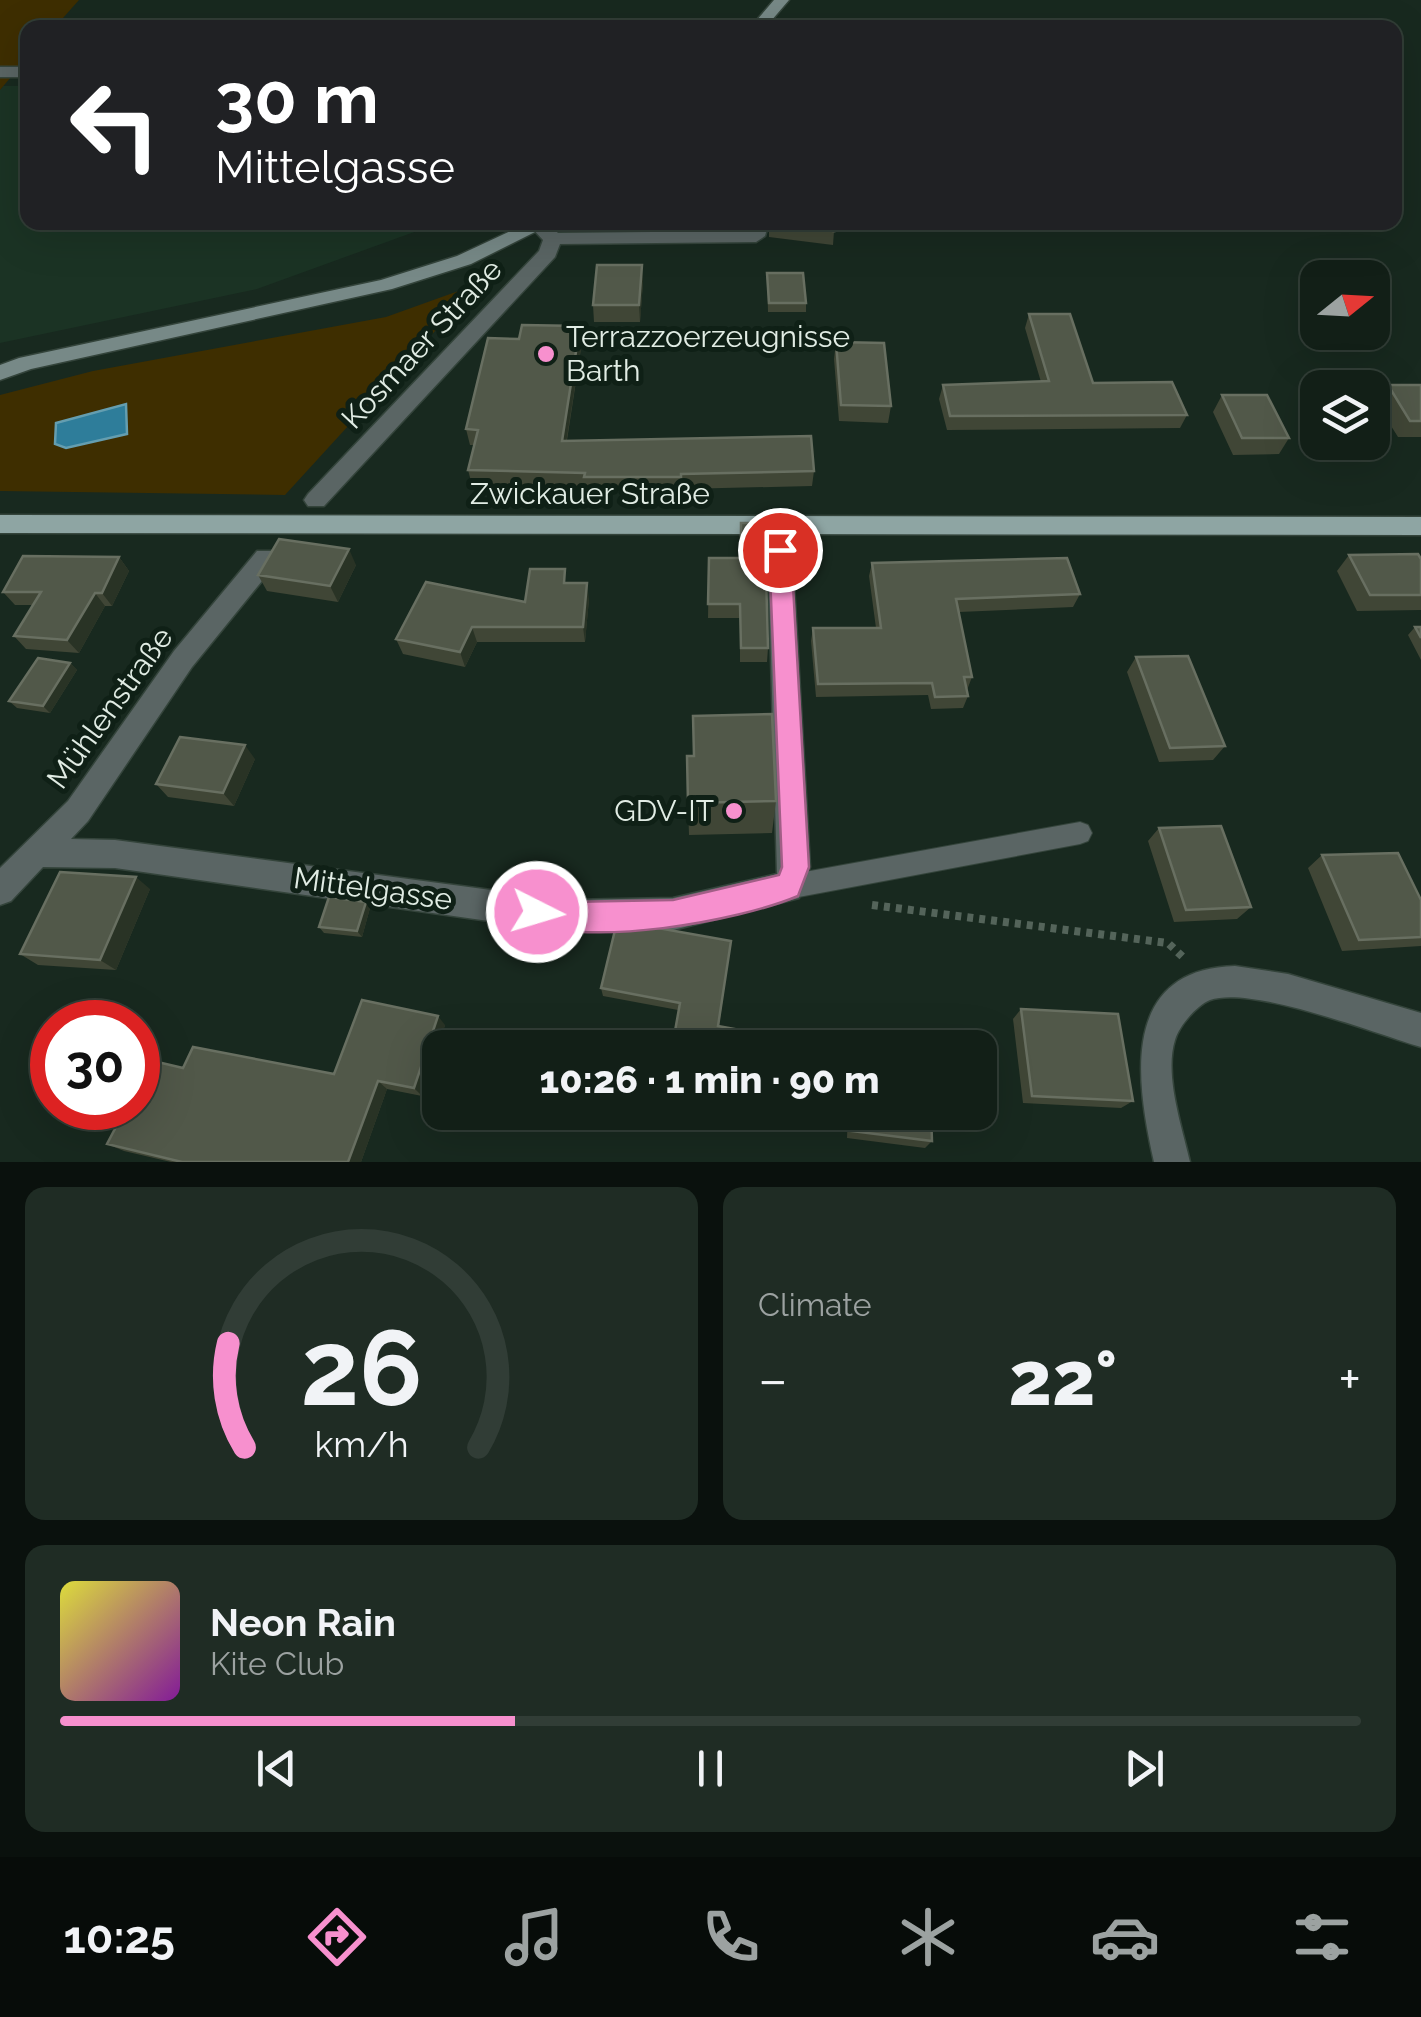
<!DOCTYPE html>
<html lang="en">
<head>
<meta charset="utf-8">
<style>
	body { margin:0; font-family:Raleway,sans-serif; background:#1f2c24; color:#f1f3f6; height:100vh; display:flex; flex-direction:column; font-size:38px; white-space:nowrap }
	* { box-sizing:border-box; margin:0 }
	p { font-size:32px; color:#9ca2a1 }
	.icon { flex:none; width:55px; height:55px; fill:none; stroke:currentColor; stroke-width:2; stroke-linecap:round; stroke-linejoin:round }
	.map { position:relative; height:1162px; overflow:hidden }
	.side { display:flex; flex-direction:column; gap:25px; padding:25px; background:#0a110d; flex:1 }
	.side>* { flex:none }
	.hud { position:absolute; left:20px; top:20px; width:1382px; height:210px; border-radius:20px; box-shadow:0 10px 40px #0002,0 0 0 2px #313d36; background:#202124; color:#fff; overflow:hidden }
	.needle { width:65px; rotate:72deg }
	.buttons { position:absolute; left:1300px; top:260px; display:grid; gap:20px }
	.buttons a { display:grid; place-items:center; width:90px; height:90px; border-radius:20px; background:#121f17; box-shadow:0 10px 40px #0002,0 0 0 2px #313d36; font-size:50px }
	.speed { position:absolute; left:30px; top:1000px; display:flex; gap:20px; font-size:50px; font-weight:700; text-align:center }
	.speed>* { display:grid; place-content:center; width:130px; height:130px; border-radius:50%; background:#121f17; box-shadow:0 10px 40px #0002,0 0 0 2px #313d36; line-height:1 }
	.speed .limit { border:15px solid #d22; background:#fff; color:#111 }
	.pin { position:absolute; display:grid; place-items:center; width:85px; height:85px; color:#fff; margin:-42px; border:5px solid #fff; border-radius:50%; box-shadow:0 2px 10px #0007 }
	.me { position:absolute; width:110px; margin:-55px; rotate:95deg; stroke-linejoin:round; filter:drop-shadow(0 0 8px #0008) }
	.turn { display:flex; align-items:center; gap:35px; height:210px; padding:0 30px; font-size:45px }
	.turn .icon { width:130px; height:130px; stroke-width:2.5 }
	.turn b { display:block; font-size:70px; line-height:85px }
	.big { font-size:75px; font-weight:800; line-height:1.1 }
	.side .card { flex:1; display:flex; flex-direction:column; justify-content:center; gap:15px; min-width:0; padding:0 35px; border-radius:20px; background:#1f2c24 }
	.side .dial { align-items:center; gap:0 }
	.dial svg { height:260px; overflow:visible; fill:none; stroke:#313d36; stroke-width:7; stroke-linecap:round; text-anchor:middle }
	.dial text { fill:#f1f3f6; stroke:none }
	.song { display:flex; align-items:center; gap:30px }
	.cover { width:120px; height:120px; border-radius:15px; background:linear-gradient(135deg,hsl(60 70% 55%),hsl(290 70% 35%)) }
	.played { height:10px; border-radius:5px; background:linear-gradient(90deg,#f790ce 35%,#313d36 35%) }
	.keys { display:flex; justify-content:space-around; direction:ltr }
	.heat { display:flex; justify-content:space-between; align-items:center; font-size:55px; direction:ltr }
	.side .tiles { flex:1; display:grid; gap:25px; grid-template-columns:1fr 1fr }
	.card:last-child { grid-column:span 2 }
	.trip { position:absolute; left:422px; top:1030px; width:575px; height:100px; border-radius:20px; background:#121f17; box-shadow:0 10px 40px #0002,0 0 0 2px #313d36; font-weight:800; line-height:100px; text-align:center }
	.tabs { display:flex; height:160px; justify-content:space-around; align-items:center; background:#070c09; color:#9ca2a1 }
	.tabs .icon { width:70px; height:70px }
	.tabs .active { color:#f790ce }
	.tabs b { font-size:45px; color:#f1f3f6 }
	.map>svg:first-child { display:block }
	.built { fill:#1b3324 }
	.green { fill:#3e2e00 }
	.water { fill:#2e7d9a; stroke:#649eb0; stroke-width:2.5 }
	.lines { fill:none; stroke-linecap:round; stroke-linejoin:round }
	.lane-casing { stroke:#34443b; stroke-width:2 }
	.street-casing { stroke:#34443b; stroke-width:3 }
	.secondary-casing { stroke:#34443b; stroke-width:3 }
	.primary-casing { stroke:#34443b; stroke-width:3 }
	.path { stroke:#54645a; stroke-width:8; stroke-dasharray:6 6; stroke-linecap:butt }
	.lane { fill:#5a6564; fill-rule:evenodd }
	.street { fill:#5a6564; fill-rule:evenodd }
	.secondary { fill:#778987; fill-rule:evenodd }
	.primary { fill:#8ea5a3; fill-rule:evenodd }
	.wall { fill:#404636 }
	.shaded-wall { fill:#293325 }
	.building { fill:#515849; stroke:#686f61; stroke-width:2.5 }
	.route { fill:#f790ce; stroke:#a15e86; stroke-width:2.5 }
	.poi-dot { fill:#f790ce; stroke:#0f2016; stroke-width:4 }
	.labels { text-anchor:middle; stroke-width:10; stroke-linejoin:round; paint-order:stroke }
	.poi-label { font-size:30px; fill:#e1ece4; stroke:#0f2016; text-anchor:start }
	.street-label { font-size:30px; fill:#e1ece4; stroke:#0f2016 }
</style>
</head>
<body>
<div class="map">
<svg width="1421" height="1162" viewBox="0 0 1421 1162">
	<rect width="100%" height="100%" fill="#18291f"/>
	<path class="built" d="M3,86H27L28,222L439,223L257,289L0,343V90Z"/>
	<path class="green" d="M0,0H79L55,27L28,28L27,58L0,90Z
		M478,284L285,495L0,491V395L93,371L386,317Z"/>
	<path class="water" d="M126,404L127,434L66,448L55,444L56,423Z"/>
	<g class="lines">
		<g class="lane-casing">
			<path id="lane" d="M1080,822L1088,825L1092,833L1088,841L1080,844L788,899L779,896L776,887L779,878L788,875Z"/>
		</g>
		<g class="street-casing">
			<path id="street" d="M0,67H28V77H0Z
				M532,222H546L558,233L748,231L751,222H769L765,236L756,242L560,244L555,257L324,506H308L304,500L308,494L539,251L543,240L530,226Z
				M780,541L789,543L792,550L810,867L799,898L673,930L567,932L115,868L43,867L11,901L0,905V868L68,801L174,651L257,551H275L278,558L275,565L192,667L88,821L71,839L115,840L567,900L673,898L777,874L768,550L771,543Z
				M1235,966L1288,974L1421,1013V1047C1376,1034 1252,985 1210,1000C1197,1005 1179,1026 1175,1040C1164,1075 1182,1127 1190,1162H1154C1136,1082 1119,969 1235,966Z"/>
		</g>
		<g class="secondary-casing">
			<path id="secondary" d="M774,0H789L765,28H750Z
				M530,222H555L471,264L392,289L31,369L0,380V365L19,358L381,280L457,256Z"/>
		</g>
		<g class="primary-casing">
			<path id="primary" d="M0,515L1421,517V535L0,533Z"/>
		</g>
		<path class="path" d="M872,905L1168,943L1186,960"/>
		<use href="#lane" class="lane"/>
		<use href="#street" class="street"/>
		<use href="#secondary" class="secondary"/>
		<use href="#primary" class="primary"/>
	</g>
	<path class="wall" d="M681,222H747L745,227L681,225Z
		M769,223L834,231L833,245L769,237Z
		M767,273L806,303V312H768Z
		M643,282L640,322H594L593,305Z
		M1029,314L1093,383L1187,415L1180,428L947,430L939,399L943,385L1041,382L1025,328Z
		M580,326L582,342L567,440L814,471L812,486L681,489V492H587L586,488L472,485L468,470L474,445H470L466,429L519,339Z
		M836,342L891,406L888,423L839,421L834,359Z
		M1388,385H1421V437H1398L1376,402Z
		M1222,395L1289,438L1279,454L1233,455L1213,412Z
		M768,538L766,546L768,648L767,662H740V618H708L709,558H740Z
		M1349,555L1421,559V610L1357,611L1337,571Z
		M119,557L129,571L112,606H105L79,653L26,649L14,636L33,605H15L3,592Z
		M872,563L1080,594L1073,607L959,612L972,677L967,690L968,696L963,708L931,709L928,695L816,697L811,641L813,628H876L869,576Z
		M356,565L338,602L267,591L258,575Z
		M568,583L589,599L585,642H477L465,667L403,654L396,639L525,602Z
		M1415,627H1421V660L1408,635Z
		M1136,657L1225,746L1213,760L1159,762L1127,672Z
		M70,663L77,670L50,713L17,708L9,701Z
		M694,756L776,801L772,833L689,835L688,803Z
		M255,759L234,806L168,797L156,784Z
		M1159,828L1251,907L1237,919L1174,922L1148,841Z
		M1322,855L1421,900V946L1342,951L1308,868Z
		M150,889L116,970L38,965L20,954Z
		M370,908L362,937L324,933L319,927Z
		M731,941L719,1026L749,1048L678,1010L603,996L601,988Z
		M1021,1009L1133,1101L1121,1108L1023,1103L1013,1019Z
		M445,1025L422,1096L387,1089L361,1162H171L124,1151L107,1144L183,1068L334,1074Z
		M700,1112H739L738,1123L701,1116Z
		M848,1112H931L932,1141L925,1148L847,1138Z"/>
	<path class="shaded-wall" d="M642,265L643,282L640,322L639,305Z
		M580,326L582,342L564,456L562,441Z
		M349,549L356,565L338,602L330,586Z
		M119,557L129,571L112,606L102,593Z
		M587,583L589,599L585,642L583,627Z
		M95,593L105,606L79,653L67,640Z
		M472,627L477,642L465,667L460,652Z
		M70,663L77,670L50,713L43,706Z
		M245,745L255,759L234,806L223,793Z
		M136,877L150,889L116,970L100,960Z
		M366,902L370,908L362,937L357,931Z
		M438,1016L445,1025L422,1096L414,1088Z
		M378,1081L387,1089L361,1162H348Z"/>
	<path class="building" d="M833,222L834,231L769,223L770,222Z
		M597,265H642L639,305H593Z
		M767,273H803L806,303H769Z
		M1029,314H1070L1093,383L1172,382L1187,415L950,416L943,385L1049,381Z
		M522,325L580,326L562,441L811,436L814,471L681,474V477H584L585,473L468,470L478,430L466,429L488,338L519,339Z
		M836,342L884,343L891,406L841,405Z
		M1388,385H1421V421H1410Z
		M1222,395H1267L1289,438H1242Z
		M741,523H769L765,536L768,648H741L740,604H708L709,558H741Z
		M279,539L349,549L330,586L258,575Z
		M1418,554L1421,559V595H1370L1349,555Z
		M23,556L119,557L102,593H95L67,640L14,636L41,592H3Z
		M1067,558L1080,594L956,599L972,677H964L968,696L935,697L932,683L818,684L813,628H881L872,563Z
		M530,569H565L564,583H587L583,627H472L460,652L396,639L426,582L525,602Z
		M1415,627H1421V638Z
		M1188,656L1225,746L1170,748L1136,657Z
		M38,658L70,663L43,706L9,701Z
		M772,714L776,801L688,803L687,756H694L693,716Z
		M180,737L245,745L223,793L156,784Z
		M1221,826L1251,907L1186,910L1159,828Z
		M1398,853L1421,900V937L1359,940L1322,855Z
		M60,872L136,877L100,960L20,954Z
		M329,897L366,902L357,931L319,927Z
		M641,925L731,941L718,1026L751,1032L748,1048H672L680,1003L601,988L616,926Z
		M362,1000L438,1016L414,1088L378,1081L348,1162H182L107,1144L126,1108H138V1084L149,1060L183,1068L193,1047L334,1074Z
		M1021,1009L1118,1014L1133,1101L1032,1096Z
		M853,1032L929,1041V1048H853Z
		M714,1112H739L738,1117Z
		M852,1112H931L932,1141L851,1131Z"/>
	<path class="route" d="M780,541L791,550L809,867L798,896C736,922 590,947 527,922L522,912L527,902L537,898L566,902L673,900L779,875L782,867L769,550Z"/>
	<g class="poi-dot">
		<circle cx="546" cy="354" r="10"/>
		<circle cx="734" cy="811" r="10"/>
	</g>
	<g class="labels">
		<g class="poi-label">
			<text x="566" y="347">Terrazzoerzeugnisse<tspan x="566" dy="34">Barth</tspan></text>
			<text x="714" y="821" text-anchor="end">GDV-IT</text>
		</g>
		<g class="street-label">
			<text transform="translate(422 344) rotate(-47)" y="10">Kosmaer Straße</text>
			<text x="590" y="504">Zwickauer Straße</text>
			<text transform="translate(110 708) rotate(-54)" y="10">Mühlenstraße</text>
			<text transform="translate(373 889) rotate(8)" y="10">Mittelgasse</text>
		</g>
	</g>
</svg>
<div class="buttons">
<a><svg class="needle" viewBox="-14 -14 28 28"><path d="M0-13l5 13h-10z" fill="#e53935"/><path d="M0 13l5-13h-10z" fill="#9ca2a1"/></svg></a>
<a><svg class="icon" aria-label="layers" viewBox="0 0 24 24"><path d="M12 4l9 5-9 5-9-5zM3 14l9 5 9-5"/></svg></a>
</div>
<div class="speed"><div class="limit">30</div></div>
<div class="pin" style="left:780px;top:550px;background:#d93025"><svg class="icon" aria-label="arrive" viewBox="0 0 24 24"><path d="M6 21V4h12l-3 4 3 4H6"/></svg></div>
<svg class="me" style="left:537px;top:912px" viewBox="-20 -20 40 40"><circle r="17" fill="#f790ce" stroke="#fff" stroke-width="3"/><path d="M0-11L8 9 0 5-8 9z" fill="#fff"/></svg>
<div class="trip">10:26 · 1 min · 90 m</div>
<div class="hud">
<div class="turn"><svg class="icon" aria-label="left" viewBox="0 0 24 24"><path d="M17 20v-9H6M10 6l-5 5 5 5"/></svg><div><b>30 m</b>Mittelgasse</div></div>
</div>
</div>
<section class="side">
<div class="tiles">
<div class="card dial"><svg viewBox="0 0 100 80">
<path d="M14 69A42 42 0 1 1 86 69"/>
<path d="M14 69A42 42 0 0 1 9 37" stroke="#f790ce"/>
<text x="50" y="56" font-size="32" font-weight="700">26</text>
<text x="50" y="72" font-size="11">km/h</text>
</svg></div>
<div class="card"><p>Climate</p>
<div class="heat"><a>−</a><b class="big">22°</b><a>+</a></div>
</div>
<div class="card">
<div class="song"><i class="cover"></i><div><b>Neon Rain</b><p>Kite Club</p></div></div>
<div class="played"></div>
<div class="keys"><svg class="icon" aria-label="previous" viewBox="0 0 24 24"><path d="M18 5L8 12l10 7zM5 5v14"/></svg><svg class="icon" aria-label="pause" viewBox="0 0 24 24"><path d="M8 5v14M16 5v14"/></svg><svg class="icon" aria-label="next" viewBox="0 0 24 24"><path d="M6 5l10 7-10 7zM19 5v14"/></svg></div>
</div>
</div>
</section>
<nav class="tabs">
<b>10:25</b>
<svg class="icon active" aria-label="directions" viewBox="0 0 24 24"><path d="M12 3l9 9-9 9-9-9zM9 14v-3h6M13 9l2 2-2 2"/></svg>
<svg class="icon" aria-label="music" viewBox="0 0 24 24"><path d="M9 18V5l10-2v13"/><circle cx="6" cy="18" r="3"/><circle cx="16" cy="16" r="3"/></svg>
<svg class="icon" aria-label="phone" viewBox="0 0 24 24"><path d="M5 4h4l2 5-3 2q2 4 5 5l2-3 5 2v4C11 20 4 13 5 4z"/></svg>
<svg class="icon" aria-label="climate" viewBox="0 0 24 24"><path d="M12 3v18M4 7l16 10M4 17L20 7"/></svg>
<svg class="icon" aria-label="car" viewBox="0 0 24 24"><path d="M5 17H2v-5l4-1 3-4h7l3 4 3 1v5h-3M9 17h6M6 11h13"/><circle cx="7" cy="17" r="2"/><circle cx="17" cy="17" r="2"/></svg>
<svg class="icon" aria-label="filters" viewBox="0 0 24 24"><path d="M4 7h16M4 17h16"/><circle cx="9" cy="7" r="2"/><circle cx="15" cy="17" r="2"/></svg>
</nav>
</body>
</html>
